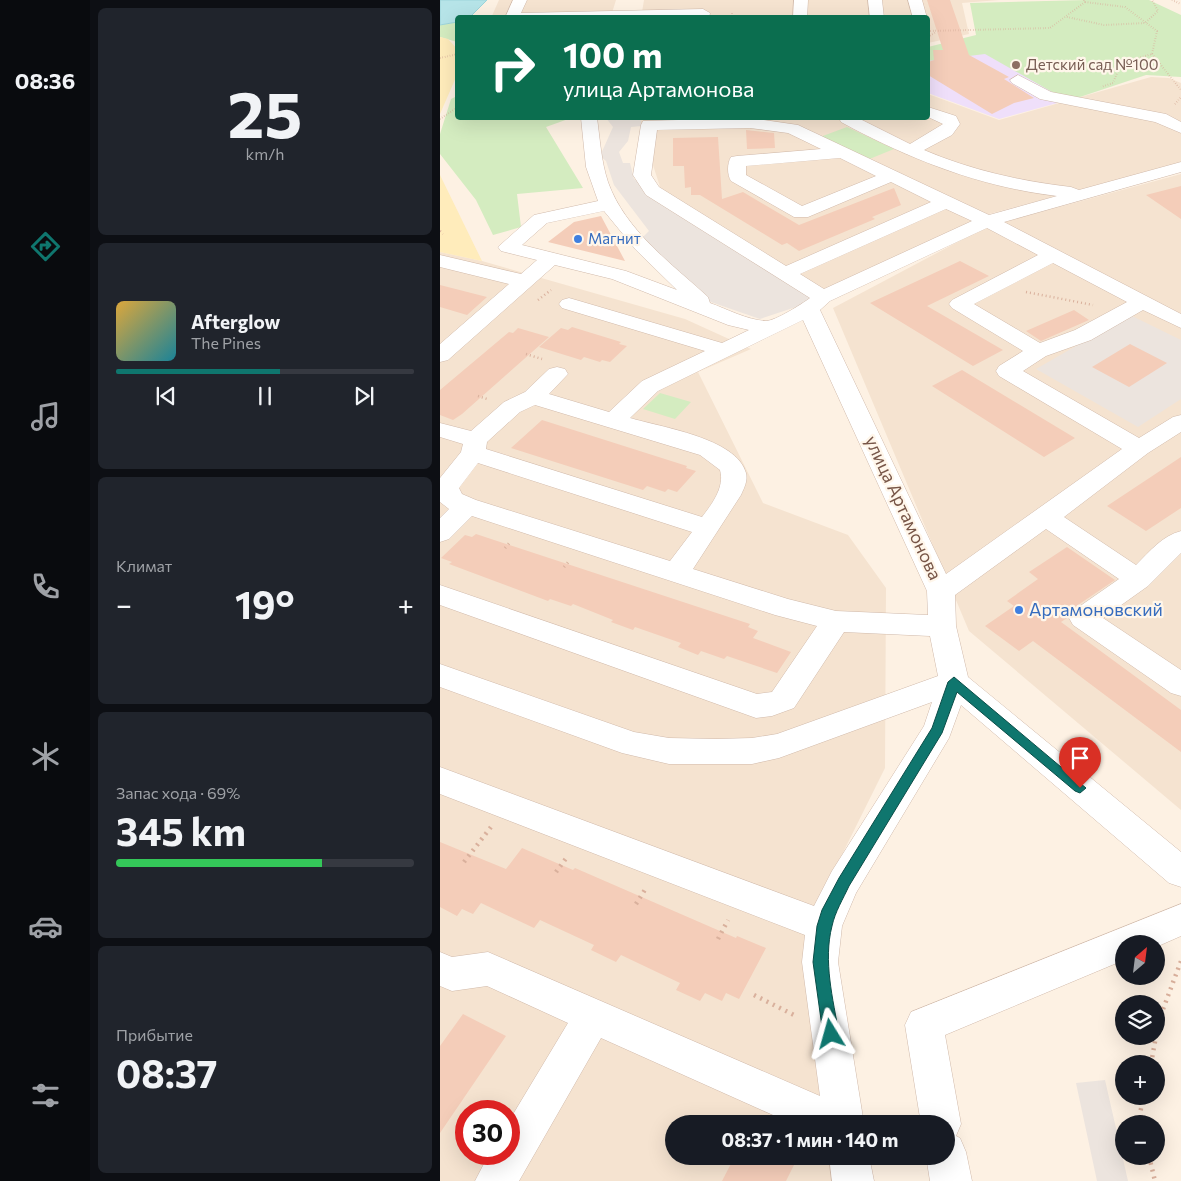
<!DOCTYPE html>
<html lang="ru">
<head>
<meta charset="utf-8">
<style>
	body { margin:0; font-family:Commissioner,sans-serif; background:#20242c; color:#f1f3f6; height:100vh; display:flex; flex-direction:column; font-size:19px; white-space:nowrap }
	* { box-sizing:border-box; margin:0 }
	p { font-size:16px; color:#9ea1a6 }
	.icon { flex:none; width:28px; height:28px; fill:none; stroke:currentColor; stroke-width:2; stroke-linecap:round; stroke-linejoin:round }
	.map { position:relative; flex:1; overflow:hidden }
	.sheet { display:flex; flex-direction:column; gap:8px; padding:8px; background:#0d0f14; width:350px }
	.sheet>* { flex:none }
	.top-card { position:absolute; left:15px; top:15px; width:475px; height:105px; border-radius:5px; box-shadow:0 5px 20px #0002; background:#0b6e4f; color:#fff; overflow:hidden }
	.needle { width:32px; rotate:28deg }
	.fabs { position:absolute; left:675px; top:935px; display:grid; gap:10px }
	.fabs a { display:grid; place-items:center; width:50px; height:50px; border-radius:50%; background:#171b24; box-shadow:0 5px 20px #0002; font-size:25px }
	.speed { position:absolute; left:15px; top:1100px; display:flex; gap:10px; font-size:25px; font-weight:700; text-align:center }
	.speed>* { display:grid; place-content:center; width:65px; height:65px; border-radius:50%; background:#171b24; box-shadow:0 5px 20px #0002; line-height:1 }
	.speed .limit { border:8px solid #d22; background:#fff; color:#111 }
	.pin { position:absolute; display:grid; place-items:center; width:42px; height:42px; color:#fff; margin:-51px -21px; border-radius:50% 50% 50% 0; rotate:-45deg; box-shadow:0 0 5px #0007 }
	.pin .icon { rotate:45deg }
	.me { position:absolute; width:55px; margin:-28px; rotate:352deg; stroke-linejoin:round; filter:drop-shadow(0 0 4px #0008) }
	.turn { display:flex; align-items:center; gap:18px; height:105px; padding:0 25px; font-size:22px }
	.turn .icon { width:65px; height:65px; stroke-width:2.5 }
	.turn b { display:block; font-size:35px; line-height:42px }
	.big { font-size:38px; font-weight:700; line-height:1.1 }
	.sheet .card { flex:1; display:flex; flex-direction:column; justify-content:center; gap:8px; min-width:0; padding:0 18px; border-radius:8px; background:#20242c }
	.sheet .dial { align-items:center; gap:0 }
	.dial b { font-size:65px; line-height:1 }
	.song { display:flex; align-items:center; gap:15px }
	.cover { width:60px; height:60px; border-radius:8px; background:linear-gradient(135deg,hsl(40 70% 55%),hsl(190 70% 35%)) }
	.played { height:5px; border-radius:2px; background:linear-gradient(90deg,#0f766e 55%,#363941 55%) }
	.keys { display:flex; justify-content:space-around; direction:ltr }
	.heat { display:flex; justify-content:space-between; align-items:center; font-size:28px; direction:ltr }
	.charge { height:8px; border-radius:4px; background:linear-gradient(90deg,#34c759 69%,#363941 0) }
	.trip { position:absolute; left:225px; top:1115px; width:290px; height:50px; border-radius:25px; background:#171b24; box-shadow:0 5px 20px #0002; font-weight:700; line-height:50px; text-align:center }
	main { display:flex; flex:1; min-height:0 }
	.menu { display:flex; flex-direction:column; width:90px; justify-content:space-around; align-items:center; background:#090b0e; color:#9ea1a6 }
	.menu .icon { width:35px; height:35px }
	.menu .on { color:#0f766e }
	.menu b { font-size:22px; color:#f1f3f6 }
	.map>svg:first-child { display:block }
	.residential { fill:#f5e3d0; fill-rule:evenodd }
	.industrial { fill:#ece4de }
	.education { fill:#efdffa }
	.green { fill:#d4ecc0 }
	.sand { fill:#ffecbb }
	.water { fill:#b6e4e8; stroke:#9cd4da }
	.building { fill:#f4cdb9 }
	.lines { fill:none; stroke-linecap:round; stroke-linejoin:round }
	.minor-casing { stroke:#d1baab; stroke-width:1 }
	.path-far3 { stroke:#d9b09c; stroke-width:2; stroke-dasharray:0.5 2; stroke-linecap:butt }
	.path-far2 { stroke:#d9b09c; stroke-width:2.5; stroke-dasharray:1 3; stroke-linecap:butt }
	.path-far1 { stroke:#d9b09c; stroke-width:3; stroke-dasharray:1 4; stroke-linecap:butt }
	.path { stroke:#d9b09c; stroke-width:4.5; stroke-dasharray:2 5; stroke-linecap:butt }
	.minor { fill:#fff; fill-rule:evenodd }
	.route { fill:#0f766e; stroke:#0a4d48 }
	.education-dot { fill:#8d6e63; stroke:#fff6ea; stroke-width:2 }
	.shop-dot { fill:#3f7fe0; stroke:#fff6ea; stroke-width:2 }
	.labels { text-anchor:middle; stroke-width:4.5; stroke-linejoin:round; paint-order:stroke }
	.far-education-label { font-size:15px; fill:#785e54; stroke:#fff6ea; text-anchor:start }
	.far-shop-label { font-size:15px; fill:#366cbe; stroke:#fff6ea; text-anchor:start }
	.street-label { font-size:18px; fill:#775547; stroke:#fff6ea }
	.shop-label { font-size:18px; fill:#366cbe; stroke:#fff6ea; text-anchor:start }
</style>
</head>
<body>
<main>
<nav class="menu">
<b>08:36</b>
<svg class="icon on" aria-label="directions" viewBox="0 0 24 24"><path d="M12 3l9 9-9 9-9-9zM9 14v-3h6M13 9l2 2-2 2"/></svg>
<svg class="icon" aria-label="music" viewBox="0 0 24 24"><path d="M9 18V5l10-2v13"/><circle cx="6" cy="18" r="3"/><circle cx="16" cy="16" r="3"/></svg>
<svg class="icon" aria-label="phone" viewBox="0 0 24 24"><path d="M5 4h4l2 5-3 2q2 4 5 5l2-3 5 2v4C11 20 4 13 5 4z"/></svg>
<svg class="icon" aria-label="climate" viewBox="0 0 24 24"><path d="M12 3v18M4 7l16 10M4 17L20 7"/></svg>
<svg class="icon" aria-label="car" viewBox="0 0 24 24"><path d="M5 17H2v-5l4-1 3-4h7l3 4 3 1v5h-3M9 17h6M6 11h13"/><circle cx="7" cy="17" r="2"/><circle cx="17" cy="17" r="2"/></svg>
<svg class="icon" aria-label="filters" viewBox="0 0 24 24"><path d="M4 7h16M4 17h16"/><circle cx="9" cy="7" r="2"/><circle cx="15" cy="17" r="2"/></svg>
</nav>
<section class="sheet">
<div class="card dial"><b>25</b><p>km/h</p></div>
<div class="card">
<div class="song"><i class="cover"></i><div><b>Afterglow</b><p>The Pines</p></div></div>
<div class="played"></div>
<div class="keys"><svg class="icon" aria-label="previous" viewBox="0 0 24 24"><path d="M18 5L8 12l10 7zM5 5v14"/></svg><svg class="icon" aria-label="pause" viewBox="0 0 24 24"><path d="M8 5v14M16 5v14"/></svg><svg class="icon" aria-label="next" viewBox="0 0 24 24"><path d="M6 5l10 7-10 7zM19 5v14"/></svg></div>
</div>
<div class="card"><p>Климат</p>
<div class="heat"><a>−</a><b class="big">19°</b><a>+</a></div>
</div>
<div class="card"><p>Запас хода · 69%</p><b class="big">345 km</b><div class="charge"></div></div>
<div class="card"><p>Прибытие</p><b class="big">08:37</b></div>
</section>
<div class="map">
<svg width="741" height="1181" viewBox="0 0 741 1181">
	<rect width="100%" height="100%" fill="#fdf1e3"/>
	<path class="residential" d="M59,0H176L171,16L51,18Z
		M204,0H559L522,3L529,34L488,43V18H201Z
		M711,77L729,78L741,83V163L549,214L385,290L221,190L198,118H488V94L559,120Z
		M741,174V810L529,631L393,308L546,227Z
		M0,252L42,261L245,319L311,349L258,372L323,503L408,535L446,588L445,768L364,931L392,1124H234V1156H397L400,1181H0ZM26,1111H69V1154H26Z"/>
	<path class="industrial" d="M166,118H201V126L191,127L188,141L179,152L183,163H190L194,179L265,228L374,296L365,304L320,319L265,300L201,239L209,231L174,185L166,161L160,156L173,127Z
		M690,315L741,340V399L698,427L596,369Z
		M665,1080L688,1181H657L636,1083Z"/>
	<path class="education" d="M580,45L621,102L559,119L488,93V50Z"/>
	<path class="green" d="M647,0H709L741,15V77L706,75L628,101L545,54L488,61V47L536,35L530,3Z
		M17,22V42L0,37V25Z
		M17,96L18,118H131L106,127L143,188L77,194L81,227L53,235L36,200L0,154V134L11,99Z
		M407,127L454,149L427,160L380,137Z
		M220,393L251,402L235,419L203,409Z"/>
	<path class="sand" d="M0,37L8,39L18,50L17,75L0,114Z
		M0,175L42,261L0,252Z"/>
	<path class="water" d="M0,0H47L30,17L18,18L17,22L0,25Z"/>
	<path class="building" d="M487,0H510L529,55L569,77L564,79L594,98L574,103L552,114L488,75V62L494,60L493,50H503Z
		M306,130L334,133L335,148L307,149Z
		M278,137L282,199L303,192L359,225L454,188L461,205L432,217L435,219L359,251L347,243L342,245L260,195H251V187L245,188L244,166H233V138Z
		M741,186V219L706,195Z
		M161,216L185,261L108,242L134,222Z
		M520,261L549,276L487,306L563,350L533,366L430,303Z
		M0,285L47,297L27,315L0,307Z
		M634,310L649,320L601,341L586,331Z
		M132,327L181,342L179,344L187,346L170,362L162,360L160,362L144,357L141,360L99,347L121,328L128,330Z
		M78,328L109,337L22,414L13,420L0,415V390L69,332L73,333Z
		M690,344L727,363L689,387L652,367Z
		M522,370L635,438L604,457L492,386Z
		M102,420L247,466L246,468L256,471L237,492L228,489L225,492L207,486L203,490L71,448Z
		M741,457V508L706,531L667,506Z
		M36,534L310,624L308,627L318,631L313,638L351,652L337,673L287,656L284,659L261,651L258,655L238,647L241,643L195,627L193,630L171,622L173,620L133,604L131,606L110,599L108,601L9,564L12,562L1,558L25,535L32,537Z
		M627,547L675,580L632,609L627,618L621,622L741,710V752L593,641L579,651L545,626L574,606L567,601L598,579L589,572Z
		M0,842L66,869L82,848L133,870L135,868L296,938L297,936L326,948L299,999L286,993L282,1001L265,993L260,1001L236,990L240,983L181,955L176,962L151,950L154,945L100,920L94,928L41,903L33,914L22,909L17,916L0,907Z
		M23,1014L66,1036L0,1133V1046Z
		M295,1156H340L355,1163L346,1181H282Z"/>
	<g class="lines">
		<g class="minor-casing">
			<path id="minor" d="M73,0H87L81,13L263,9L270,13L269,18H65Z
				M354,0H368L367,18H353Z
				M428,0H442L444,18H430Z
				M468,0H482L487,18H473Z
				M578,75L611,92L726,114L741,122V133L715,122L600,99L572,83L570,80Z
				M488,107L516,116L520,124L512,135L484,150C531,170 580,181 631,187L639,190L741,162V172L564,222L741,314V328L703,310L651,340L606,356L583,371L699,438L733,417L741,415V432L708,453L624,517L696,565C710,551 722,536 741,531V553L708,586L663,618L741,670V696L731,693L633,625L629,618L633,611L679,579L606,529L515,595L516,626L528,677L741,852V887L729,883L521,705L509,738L416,893L402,926L398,962L424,1124H353L161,1038L79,1181H35L49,1154H69V1121L128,1023L47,986L12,991L0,986V952L12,957L48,952L380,1096L362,962L365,935L0,794V767L374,906L392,871L484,726L492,702L339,758L312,764H229L182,753L0,687V664L194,732L229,738L276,739L312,738L337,734L498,676L490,636L404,632L354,708L332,716L316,718L0,605V585L317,694L332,692L377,626L335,615L32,516L9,539L0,542V518L9,509L0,502V478L21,452L23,444L0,437V423L31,431L64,402L85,392L109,369L117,367L125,369L128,374L109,394L169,412L202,381L265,351L122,308L119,304L122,300L129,298L136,300L282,343L309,330L288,325L172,279L115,265L8,360L0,362V344L69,284L0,267V255L81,274L97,260L61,251L58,247L94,215L158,201L146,167L141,118H157C160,139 161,161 168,182C185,230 232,264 268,297L270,303C287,309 307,320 326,321C335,321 362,304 370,298L206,195L193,175L201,125L203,121L310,118L358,125L549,215L617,196C540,187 469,159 401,122L399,118H418L470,144L503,124L488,117ZM310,128L348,133L381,149L297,156L291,157C287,163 287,175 291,181L354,217H368L451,182L491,202L346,266L219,187L211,175L217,130ZM400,158L436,176L362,206L306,175V166ZM506,209L532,221L384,289L360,274ZM164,211L196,250L237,290L186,271L82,245L107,223ZM547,228L598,255L512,300L509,304L512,308L583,351L559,366L556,371L559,376L682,449L506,574L380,310L390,301ZM613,263L687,302L635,330L600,343L534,304ZM363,320L487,591L488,615L396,611L348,599L253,569L301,495C304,488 308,481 306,473C297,438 220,427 190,418L218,391ZM95,405L260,455L280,470C285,487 272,504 262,517L46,449L47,442L80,412ZM38,463L252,532L230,561L36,500L22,494L19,488Z
				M741,904V936L716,947V944H684V960L505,1035L521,1124L516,1136L520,1138L526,1152L532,1181H490L486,1156H506V1124H481L465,1025L471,1012Z
				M389,1156H429L434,1181H392Z"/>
		</g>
		<path class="path-far3" d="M644,0L645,2L685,7L717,31L712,54L681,63L673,83L661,87
			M732,0L741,4
			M292,13V18
			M627,17L664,25L705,23L718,11L712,0
			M488,31L610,28L645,2
			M488,37L496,32
			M712,54L741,90
			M0,58L18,54
			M735,104L741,97
			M0,119L18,107"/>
		<path class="path-far2" d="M0,231L3,234
			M586,292L653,305
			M98,300L111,290
			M86,354L102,359
			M38,396L47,399"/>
		<path class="path-far1" d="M65,548L71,541
			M124,567L130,560"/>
		<path class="path" d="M24,862L51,827
			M116,872L127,857
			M196,904L206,888
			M278,939L288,920
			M314,995L356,1016
			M716,1036L719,1020L741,961
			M711,1064L716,1036
			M702,1124L700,1113L704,1096
			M709,1156L715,1181"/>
		<use href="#minor" class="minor"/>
	</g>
	<path class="route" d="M514,677L646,788L640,793L635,791L517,692L502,733L409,886C403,899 395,912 392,926C383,961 393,999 399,1034L396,1039L391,1042L385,1039L383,1034L373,962L377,926L382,910L399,878L492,728L508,682Z"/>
	<circle class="education-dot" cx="576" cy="65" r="5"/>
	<g class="shop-dot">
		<circle cx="138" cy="239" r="5"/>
		<circle cx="579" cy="610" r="5"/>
	</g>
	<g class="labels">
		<g class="far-education-label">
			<text x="586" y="70">Детский сад №100</text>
		</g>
		<g class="far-shop-label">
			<text x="148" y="244">Магнит</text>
		</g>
		<g class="street-label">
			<text transform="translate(463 508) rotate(65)" y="6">улица Артамонова</text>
		</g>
		<g class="shop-label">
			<text x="589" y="616">Артамоновский</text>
		</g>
	</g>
</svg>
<div class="fabs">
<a><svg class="needle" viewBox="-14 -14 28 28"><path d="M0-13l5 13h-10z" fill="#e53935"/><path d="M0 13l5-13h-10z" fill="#9ea1a6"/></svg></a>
<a><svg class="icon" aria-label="layers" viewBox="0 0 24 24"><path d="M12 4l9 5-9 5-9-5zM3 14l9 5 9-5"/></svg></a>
<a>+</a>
<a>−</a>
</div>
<div class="speed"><div class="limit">30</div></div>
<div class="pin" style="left:640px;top:788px;background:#d93025"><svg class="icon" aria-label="arrive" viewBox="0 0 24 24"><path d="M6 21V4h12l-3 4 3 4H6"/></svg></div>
<svg class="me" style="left:391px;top:1034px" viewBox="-20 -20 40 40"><path d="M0-17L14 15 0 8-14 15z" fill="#0f766e" stroke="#fff" stroke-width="4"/></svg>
<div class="trip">08:37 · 1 мин · 140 m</div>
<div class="top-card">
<div class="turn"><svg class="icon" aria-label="right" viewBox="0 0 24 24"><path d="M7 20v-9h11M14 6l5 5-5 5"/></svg><div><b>100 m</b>улица Артамонова</div></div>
</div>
</div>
</main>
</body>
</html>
